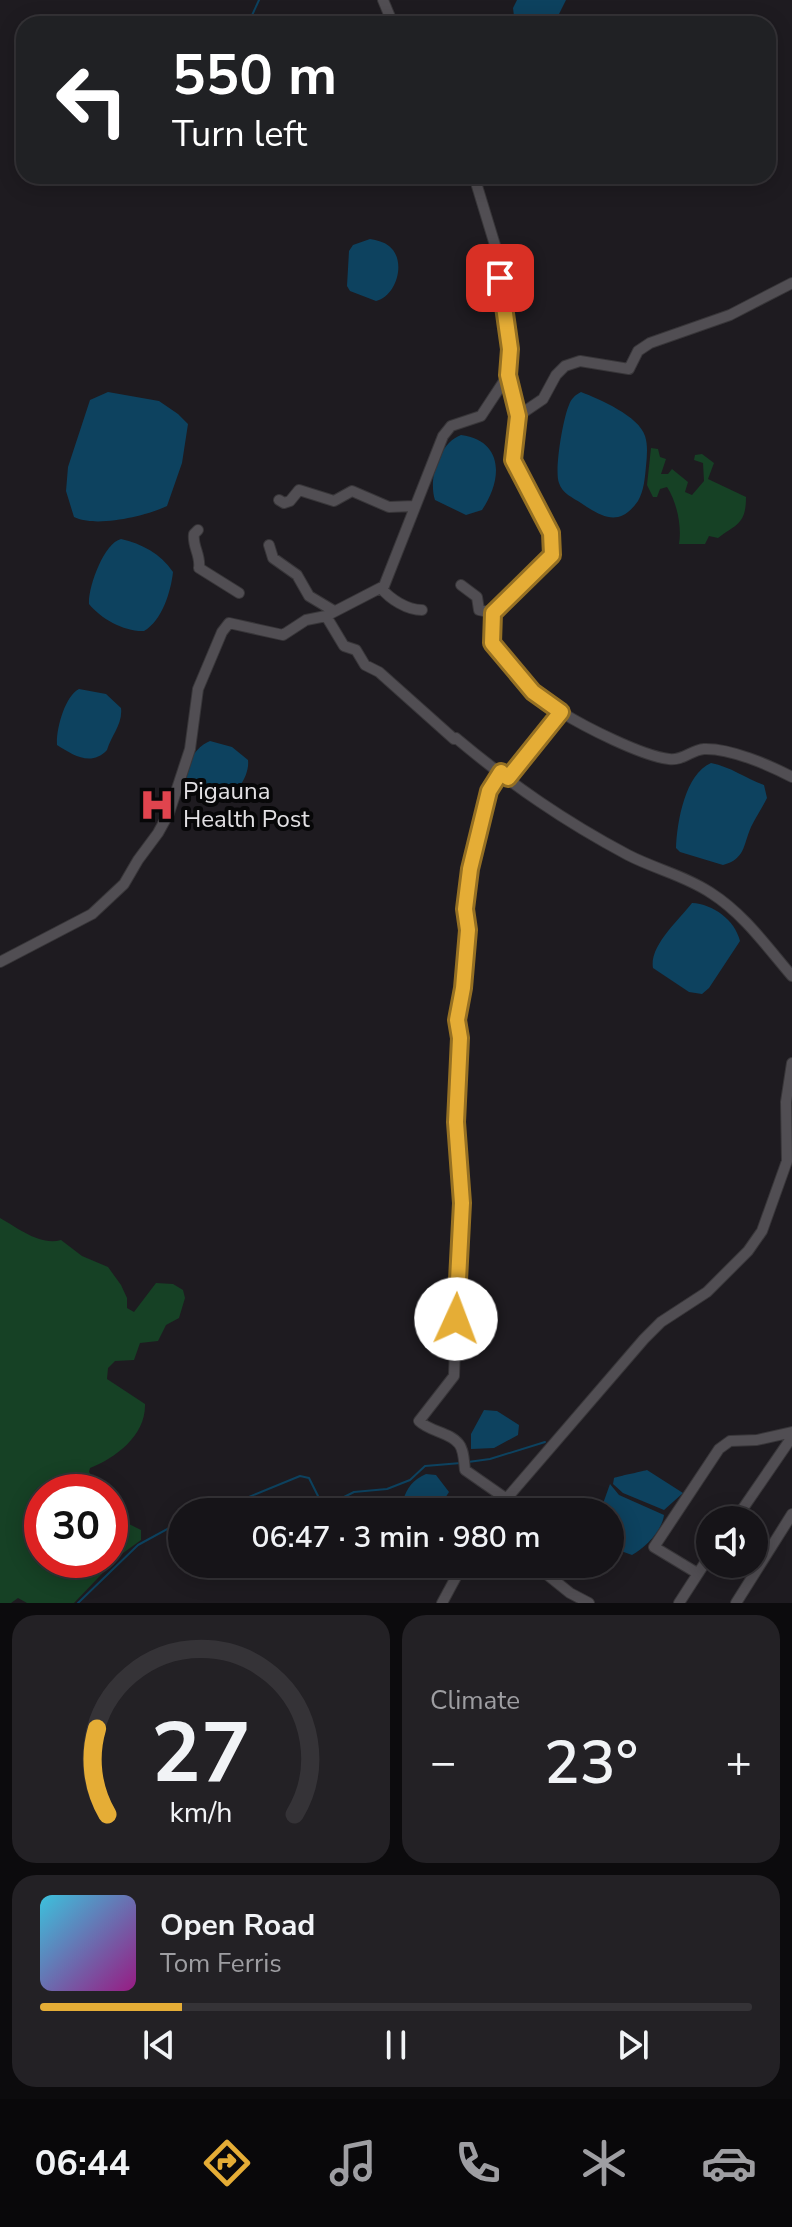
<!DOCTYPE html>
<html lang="en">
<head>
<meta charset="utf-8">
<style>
	body { margin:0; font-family:"Nunito Sans",sans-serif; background:#232125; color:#f1f3f6; height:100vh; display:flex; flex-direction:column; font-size:30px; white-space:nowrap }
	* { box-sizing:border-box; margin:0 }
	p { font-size:26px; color:#9e9ea2 }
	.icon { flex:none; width:44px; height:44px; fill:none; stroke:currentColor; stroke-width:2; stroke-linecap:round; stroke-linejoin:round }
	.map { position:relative; height:1603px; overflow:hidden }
	.drawer { display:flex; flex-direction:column; gap:12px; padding:12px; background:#0c0b0d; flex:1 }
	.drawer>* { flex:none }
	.banner { position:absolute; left:16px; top:16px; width:760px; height:168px; border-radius:24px; box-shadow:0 4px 20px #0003,0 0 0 2px #353337; background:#202124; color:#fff; overflow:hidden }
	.controls { position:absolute; left:696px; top:1506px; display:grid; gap:16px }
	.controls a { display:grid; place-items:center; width:72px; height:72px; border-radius:50%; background:#161418; box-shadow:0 4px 20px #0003,0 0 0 2px #353337; font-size:40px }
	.speed { position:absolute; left:24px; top:1474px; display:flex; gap:16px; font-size:40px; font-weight:700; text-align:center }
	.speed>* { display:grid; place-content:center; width:104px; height:104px; border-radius:50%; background:#161418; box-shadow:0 4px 20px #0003,0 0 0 2px #353337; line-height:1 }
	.speed .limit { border:12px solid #d22; background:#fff; color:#111 }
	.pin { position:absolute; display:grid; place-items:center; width:68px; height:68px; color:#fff; margin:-34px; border-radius:16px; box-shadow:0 4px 12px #0006 }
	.me { position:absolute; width:88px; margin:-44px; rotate:2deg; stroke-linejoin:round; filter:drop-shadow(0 0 6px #0008) }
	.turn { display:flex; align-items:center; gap:28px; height:168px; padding:0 24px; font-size:36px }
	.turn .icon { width:104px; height:104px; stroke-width:2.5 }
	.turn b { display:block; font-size:56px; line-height:68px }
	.big { font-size:60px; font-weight:600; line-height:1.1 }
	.drawer .card { flex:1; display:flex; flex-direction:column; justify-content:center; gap:12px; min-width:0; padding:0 28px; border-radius:24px; background:#232125 }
	.drawer .dial { align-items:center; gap:0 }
	.dial svg { height:208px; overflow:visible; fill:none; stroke:#353337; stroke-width:7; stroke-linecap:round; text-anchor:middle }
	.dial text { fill:#f1f3f6; stroke:none }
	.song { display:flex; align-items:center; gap:24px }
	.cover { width:96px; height:96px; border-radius:12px; background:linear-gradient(135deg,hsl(190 70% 55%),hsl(310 70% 35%)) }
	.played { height:8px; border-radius:4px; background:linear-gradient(90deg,#e5ad36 20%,#353337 20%) }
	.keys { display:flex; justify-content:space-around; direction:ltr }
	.heat { display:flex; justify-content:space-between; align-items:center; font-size:44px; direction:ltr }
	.drawer .tiles { flex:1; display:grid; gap:12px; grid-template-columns:1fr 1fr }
	.card:last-child { grid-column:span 2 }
	.trip { position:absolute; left:168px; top:1498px; width:456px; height:80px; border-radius:40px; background:#161418; box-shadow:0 4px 20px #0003,0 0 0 2px #353337; font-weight:600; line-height:80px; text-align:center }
	.tabs { display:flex; height:128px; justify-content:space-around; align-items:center; background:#09080a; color:#9e9ea2 }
	.tabs .icon { width:56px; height:56px }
	.tabs .selected { color:#e5ad36 }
	.tabs b { font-size:36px; color:#f1f3f6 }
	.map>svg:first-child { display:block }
	.green { fill:#164125 }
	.water { fill:#0d425f }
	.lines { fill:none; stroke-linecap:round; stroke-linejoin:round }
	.stream { stroke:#0d425f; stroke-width:2 }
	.minor-casing { stroke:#383639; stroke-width:12 }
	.minor { stroke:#514e53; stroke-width:10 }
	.route-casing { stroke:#957023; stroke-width:20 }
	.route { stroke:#e5ad36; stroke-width:14 }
	.labels { text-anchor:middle; stroke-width:8; stroke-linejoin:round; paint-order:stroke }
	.poi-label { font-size:24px; fill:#e2e0e3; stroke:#070708; text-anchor:start }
</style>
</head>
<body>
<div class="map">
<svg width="792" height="1603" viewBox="0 0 792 1603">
	<rect width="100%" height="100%" fill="#1e1b20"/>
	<path class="green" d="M651,448L658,449L660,457L666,459L661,474H668L672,469L688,482L685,492L692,495L704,481L703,463L694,460L695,455L702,454L714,463L708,479L746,497C746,525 736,524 718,538L709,536L705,544H679C682,527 677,502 667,487L660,489L657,497H653L647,485Z
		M0,1218C18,1228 40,1246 61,1240L82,1256L108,1267L121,1285L127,1298V1308L134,1312L156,1283L173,1284L183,1290L185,1298L179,1318L166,1325L158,1341L140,1343L134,1360L115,1361L108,1368L107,1379L145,1404C146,1435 116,1458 90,1468L89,1472L106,1492H42V1560H110V1500L127,1523L141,1530V1540L119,1556L74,1603H27L18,1598L11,1603H0Z"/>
	<path class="water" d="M517,0H566L554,24H515L513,8Z
		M370,239C377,240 384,242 389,246C407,260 397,296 376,301L350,291L347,286L349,251L353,245Z
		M108,392L159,401L178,414L188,424L182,463L167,506C146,516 96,528 74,517L66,491L68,467L90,400Z
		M581,392C599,399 639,416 645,436C648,445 647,456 646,466C645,477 644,491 638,501C620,527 603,518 581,503C573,498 562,493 559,483C554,471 563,418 569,405C571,399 575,395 581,392Z
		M461,435C505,441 502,481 482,510L466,515L435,500C428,479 439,443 461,435Z
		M121,539C142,544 160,553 173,572C171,591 162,621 144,631C125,632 101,619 89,604C88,587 104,543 121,539Z
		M79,689L106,694L121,708C123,724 111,736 107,750C91,767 73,755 57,745C56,729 65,696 79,689Z
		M210,741L232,747L248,760C250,776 235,798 218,802L190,787L185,781C185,765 195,747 210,741Z
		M711,763C731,767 745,778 764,785L767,798C762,808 756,817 751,827C743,846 745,859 723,865L680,852L676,848C677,822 685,774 711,763Z
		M692,903C713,904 735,920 740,941L709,988L702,994L689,992L653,968C649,946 679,920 692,903Z
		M484,1410L497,1411L519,1425L518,1435L494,1448L471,1449V1434Z
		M647,1470L683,1493L664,1510L623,1493L613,1484L614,1478C619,1476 640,1472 647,1470Z
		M426,1474L436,1475L449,1492L436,1512H421L403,1501C407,1487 413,1480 426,1474Z
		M610,1484L619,1495L664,1515C662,1531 645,1548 632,1555L610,1547V1512H600Z"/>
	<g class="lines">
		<path class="stream" d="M248,24L259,0
			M468,1462L490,1459L545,1442
			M212,1512L300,1476L309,1478L321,1502L328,1505L354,1492L387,1489L410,1480L425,1466L461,1463
			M78,1603L138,1545L182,1521"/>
		<g class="minor-casing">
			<path id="minor" d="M383,0L393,24
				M474,176L498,255L510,349L508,375L518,416L513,460L551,533L552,555L493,613L492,643L533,692L561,712
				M518,416L543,399L556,375L565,366L580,361L629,369L638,351L650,343L730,315L792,283
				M279,500L284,503L290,501L299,490L334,501L352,491L389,507L414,506
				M198,530L194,534C192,546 201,555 199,568L239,593
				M269,545L273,558L297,575L309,596L334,611
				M461,585L477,597L479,610L493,613
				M381,588C390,599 407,610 422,610
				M326,616L344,646L356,650L365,665L379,672L454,739L456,738C512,785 564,821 628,855C655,869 686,876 711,893C744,914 767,947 792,976
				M501,772L489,791L470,869L465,909L468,930L463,988L457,1020L460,1038L456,1122L462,1203V1244L457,1290L454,1376L419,1421C430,1432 450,1432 459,1444C464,1450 464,1462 465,1470L508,1500
				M508,778L537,739L561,712C585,727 642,756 669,759C683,761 691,750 704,749C730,748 769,765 792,777
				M0,962L92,914L124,884L138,860L158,833L169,813L190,749L198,689L222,632L229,623L283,635L306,620L326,616L384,586L443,436L451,426L481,416L508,375
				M495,1512L644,1339L661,1322L707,1292L748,1251L762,1231L787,1161L786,1102L792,1063
				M735,1520L792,1437
				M534,1564L570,1593L589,1603
				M697,1573L654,1547L719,1449L730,1441L757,1440L792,1432
				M442,1603L463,1564
				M679,1603L710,1555
				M736,1603L792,1514"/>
		</g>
		<use href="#minor" class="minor"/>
	</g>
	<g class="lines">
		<g class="route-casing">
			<path id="route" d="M456,1319L462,1203L456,1122L460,1038L457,1020L463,988L468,930L465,909L470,869L489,791L501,772L508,778L561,712L533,692L492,643L493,613L552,555L551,533L513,460L518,416L508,375L510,349L500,278"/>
		</g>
		<use href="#route" class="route"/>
	</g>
	<defs>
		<g id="hospital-bare" transform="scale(2.76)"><path d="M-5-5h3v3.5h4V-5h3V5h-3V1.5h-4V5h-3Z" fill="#e0444e" stroke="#070708" stroke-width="2.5" paint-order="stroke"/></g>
	</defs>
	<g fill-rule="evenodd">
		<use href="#hospital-bare" x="157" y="805"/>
	</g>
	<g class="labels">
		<g class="poi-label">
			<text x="183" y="799">Pigauna<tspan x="183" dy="28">Health Post</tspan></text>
		</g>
	</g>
</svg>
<div class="controls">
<a><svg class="icon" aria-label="sound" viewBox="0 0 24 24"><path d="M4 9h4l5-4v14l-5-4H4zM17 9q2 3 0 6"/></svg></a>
</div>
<div class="speed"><div class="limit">30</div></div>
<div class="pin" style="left:500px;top:278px;background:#d93025"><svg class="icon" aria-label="arrive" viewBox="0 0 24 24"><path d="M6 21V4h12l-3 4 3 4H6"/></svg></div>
<svg class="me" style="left:456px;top:1319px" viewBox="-20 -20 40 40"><circle r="19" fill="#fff"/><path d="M0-13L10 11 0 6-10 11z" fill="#e5ad36"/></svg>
<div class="trip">06:47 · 3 min · 980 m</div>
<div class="banner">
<div class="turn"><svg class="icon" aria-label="left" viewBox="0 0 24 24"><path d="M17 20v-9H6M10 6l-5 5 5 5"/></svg><div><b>550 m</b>Turn left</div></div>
</div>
</div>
<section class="drawer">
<div class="tiles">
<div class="card dial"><svg viewBox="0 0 100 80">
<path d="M14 69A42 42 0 1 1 86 69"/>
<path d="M14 69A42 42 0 0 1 10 36" stroke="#e5ad36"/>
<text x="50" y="56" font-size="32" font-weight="700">27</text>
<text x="50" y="72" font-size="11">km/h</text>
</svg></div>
<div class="card"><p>Climate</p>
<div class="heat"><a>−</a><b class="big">23°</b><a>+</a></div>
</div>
<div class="card">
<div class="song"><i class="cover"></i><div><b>Open Road</b><p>Tom Ferris</p></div></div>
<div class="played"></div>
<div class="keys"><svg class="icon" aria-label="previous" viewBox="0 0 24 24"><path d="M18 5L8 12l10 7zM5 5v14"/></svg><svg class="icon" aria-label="pause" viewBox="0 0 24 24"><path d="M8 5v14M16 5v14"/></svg><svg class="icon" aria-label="next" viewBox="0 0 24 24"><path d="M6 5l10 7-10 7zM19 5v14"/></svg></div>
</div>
</div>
</section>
<nav class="tabs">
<b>06:44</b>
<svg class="icon selected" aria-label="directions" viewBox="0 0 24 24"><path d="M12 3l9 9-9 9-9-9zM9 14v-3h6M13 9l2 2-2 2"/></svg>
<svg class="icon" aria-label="music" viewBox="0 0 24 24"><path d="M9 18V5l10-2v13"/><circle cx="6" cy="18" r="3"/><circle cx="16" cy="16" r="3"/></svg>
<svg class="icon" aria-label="phone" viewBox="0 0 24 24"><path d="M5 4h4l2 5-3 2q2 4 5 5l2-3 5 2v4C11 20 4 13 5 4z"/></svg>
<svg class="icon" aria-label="climate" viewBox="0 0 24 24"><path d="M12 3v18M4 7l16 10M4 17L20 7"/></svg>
<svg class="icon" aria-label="car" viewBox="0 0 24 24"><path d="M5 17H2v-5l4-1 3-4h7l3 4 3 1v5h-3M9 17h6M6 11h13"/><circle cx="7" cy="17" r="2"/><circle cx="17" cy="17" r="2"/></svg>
</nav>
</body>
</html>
